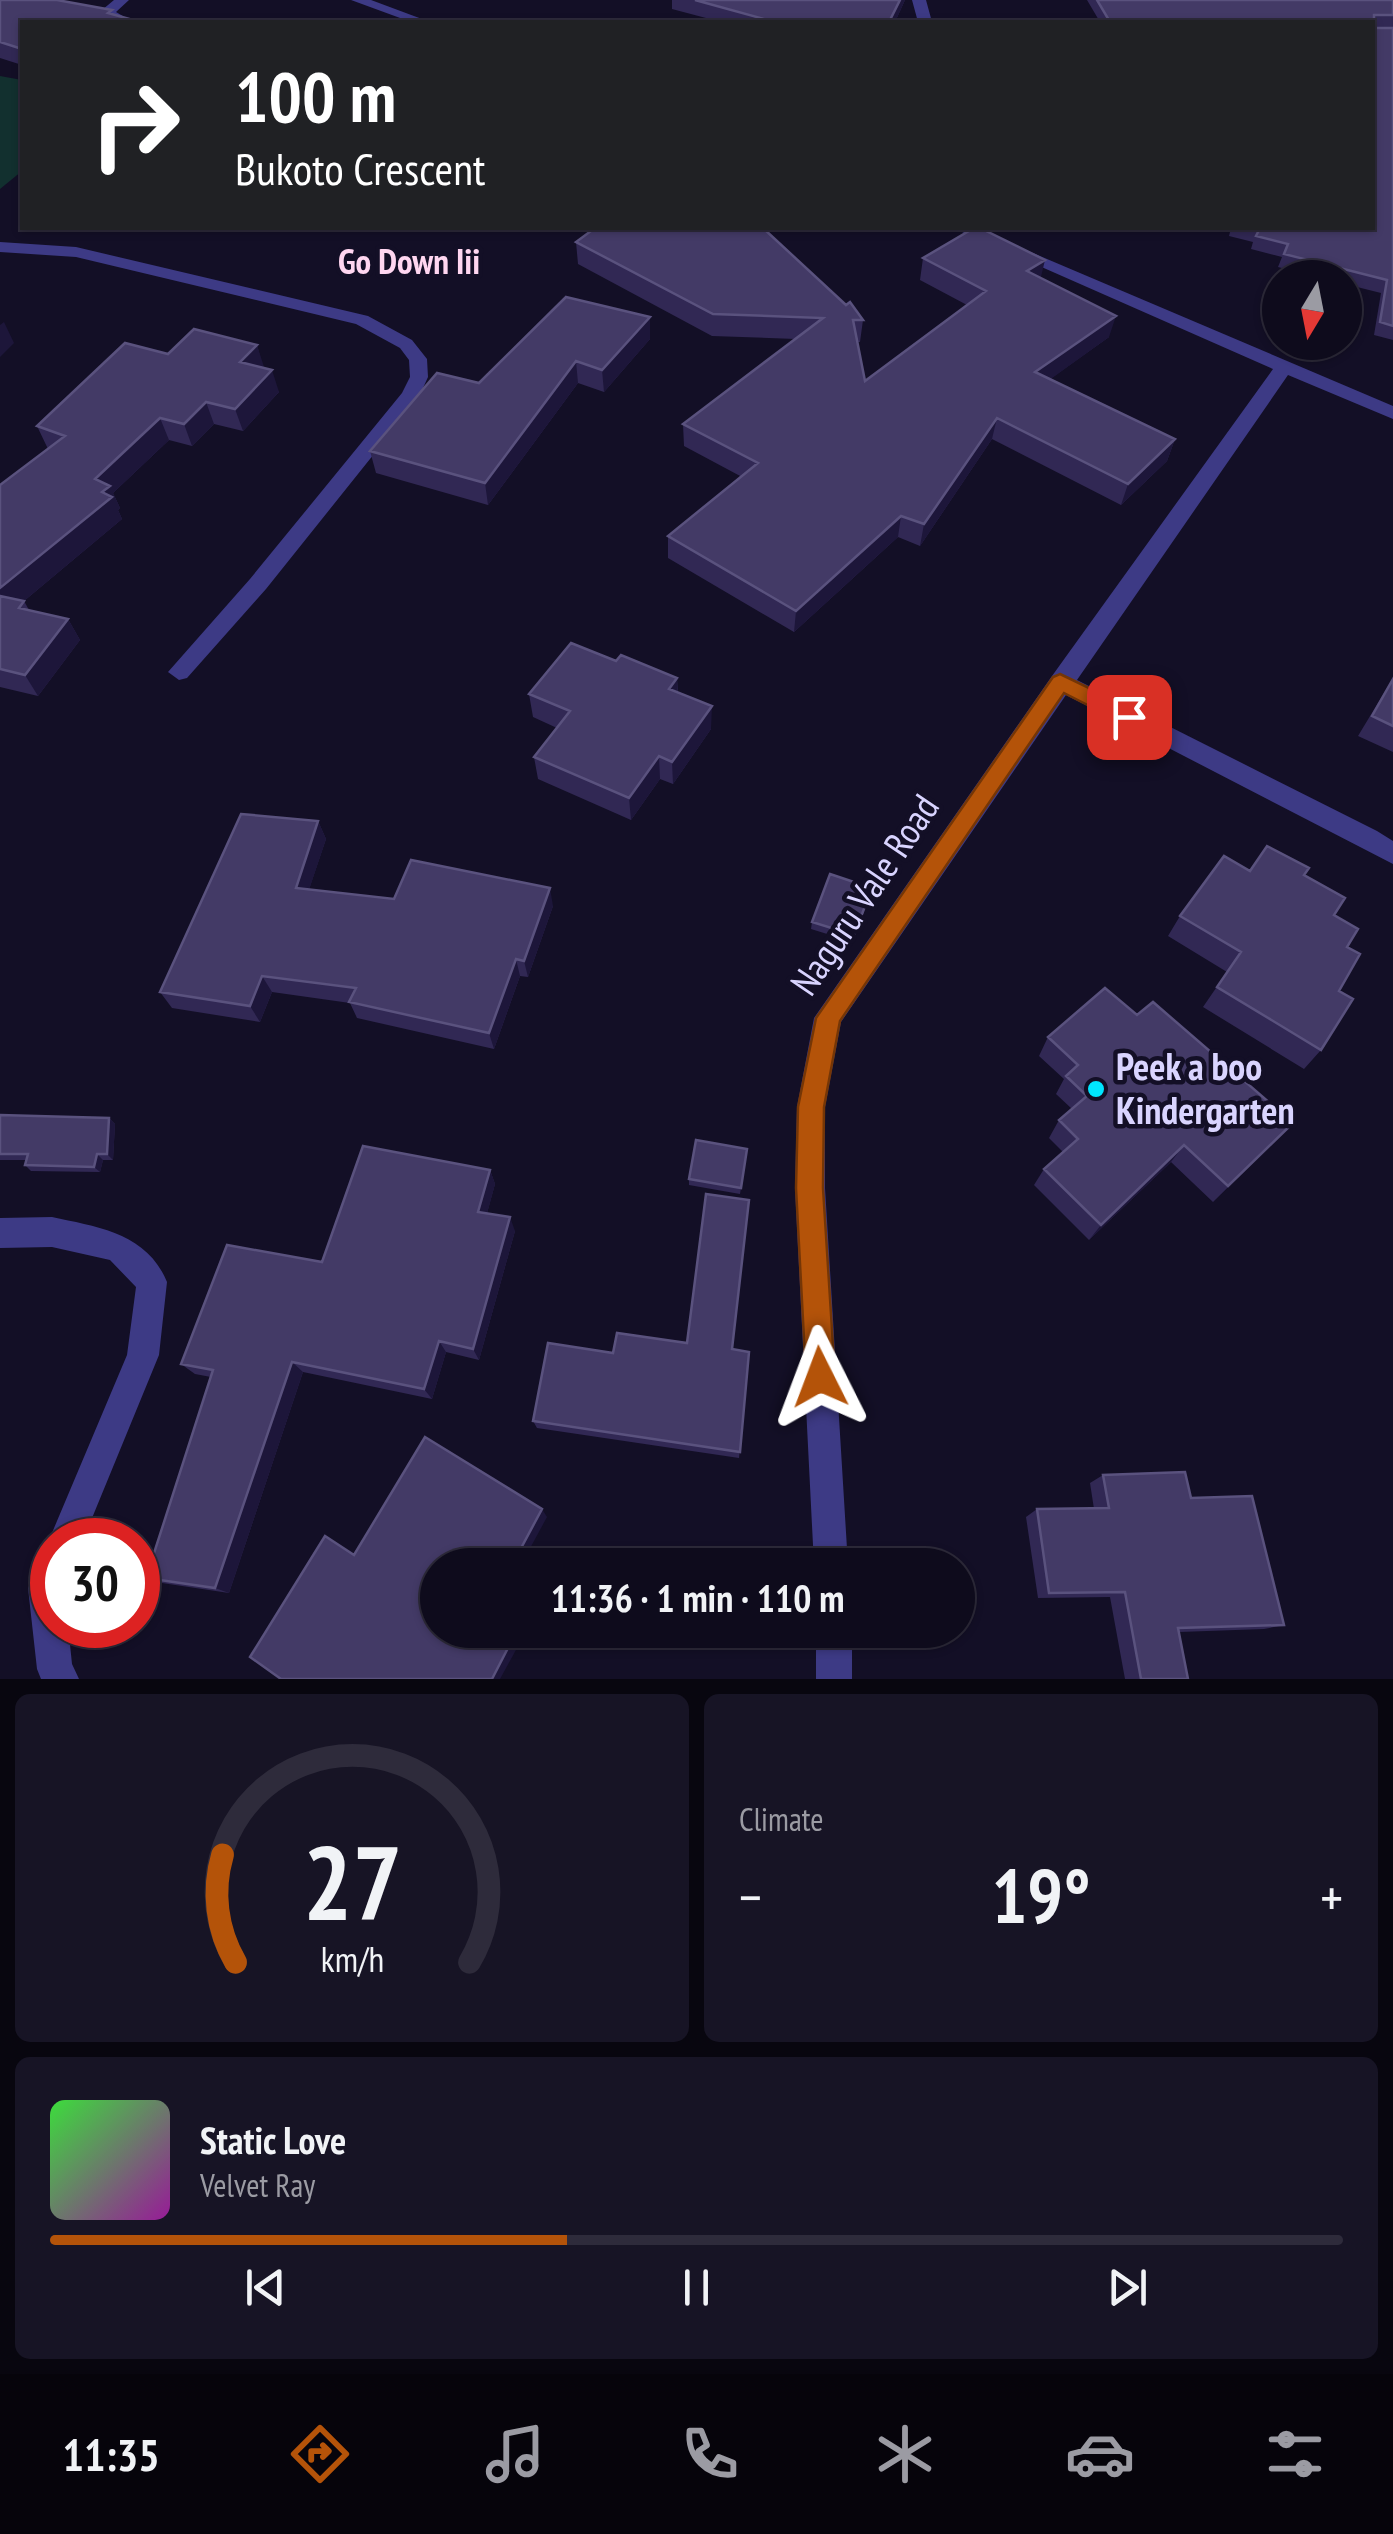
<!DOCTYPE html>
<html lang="en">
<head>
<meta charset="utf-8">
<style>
	body { margin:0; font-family:"PT Sans Narrow",sans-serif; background:#171425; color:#f1f3f6; height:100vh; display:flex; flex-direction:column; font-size:38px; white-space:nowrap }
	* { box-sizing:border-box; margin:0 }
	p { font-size:32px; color:#9b9ba3 }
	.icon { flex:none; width:55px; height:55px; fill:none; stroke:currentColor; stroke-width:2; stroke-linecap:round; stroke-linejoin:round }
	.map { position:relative; height:1679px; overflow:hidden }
	.details { display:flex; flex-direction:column; gap:15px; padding:15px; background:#08060f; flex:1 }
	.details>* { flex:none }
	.hud { position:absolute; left:20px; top:20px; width:1355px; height:210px; border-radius:0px; box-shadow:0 2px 8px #0004,0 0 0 2px #2e2b3b; background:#202124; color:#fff; overflow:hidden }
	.needle { width:65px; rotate:190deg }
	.controls { position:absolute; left:1262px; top:260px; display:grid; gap:20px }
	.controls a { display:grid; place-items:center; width:100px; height:100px; border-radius:50%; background:#0e0b1c; box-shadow:0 2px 8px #0004,0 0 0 2px #2e2b3b; font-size:50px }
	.speed { position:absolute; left:30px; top:1518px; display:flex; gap:20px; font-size:50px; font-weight:700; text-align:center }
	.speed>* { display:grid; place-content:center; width:130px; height:130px; border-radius:50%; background:#0e0b1c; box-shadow:0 2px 8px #0004,0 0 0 2px #2e2b3b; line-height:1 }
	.speed .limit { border:15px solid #d22; background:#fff; color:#111 }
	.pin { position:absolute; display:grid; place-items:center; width:85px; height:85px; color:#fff; margin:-42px; border-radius:20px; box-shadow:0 5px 15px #0006 }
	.me { position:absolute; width:110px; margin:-55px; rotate:357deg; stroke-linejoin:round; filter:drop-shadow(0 0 8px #0008) }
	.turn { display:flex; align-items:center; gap:35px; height:210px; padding:0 50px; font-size:45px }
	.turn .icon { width:130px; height:130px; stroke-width:2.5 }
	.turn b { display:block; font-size:70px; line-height:85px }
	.big { font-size:75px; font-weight:700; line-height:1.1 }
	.details .widget { flex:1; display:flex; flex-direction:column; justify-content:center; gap:15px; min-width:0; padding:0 35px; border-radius:15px; background:#171425 }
	.details .dial { align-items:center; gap:0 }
	.dial svg { height:260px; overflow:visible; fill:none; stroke:#2e2b3b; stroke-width:7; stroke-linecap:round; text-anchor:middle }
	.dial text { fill:#f1f3f6; stroke:none }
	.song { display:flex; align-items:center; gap:30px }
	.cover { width:120px; height:120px; border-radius:15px; background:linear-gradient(135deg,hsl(120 70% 55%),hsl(300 70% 35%)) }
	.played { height:10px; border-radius:5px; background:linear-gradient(90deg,#b45309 40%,#2e2b3b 40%) }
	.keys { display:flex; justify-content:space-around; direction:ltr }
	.heat { display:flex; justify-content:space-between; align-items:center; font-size:55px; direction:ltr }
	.details .tiles { flex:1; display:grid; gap:15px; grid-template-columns:1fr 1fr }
	.widget:last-child { grid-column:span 2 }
	.trip { position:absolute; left:420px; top:1548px; width:555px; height:100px; border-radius:50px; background:#0e0b1c; box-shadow:0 2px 8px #0004,0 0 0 2px #2e2b3b; font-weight:700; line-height:100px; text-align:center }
	.tab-bar { display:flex; height:160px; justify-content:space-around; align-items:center; background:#06040b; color:#9b9ba3 }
	.tab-bar .icon { width:70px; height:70px }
	.tab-bar .selected { color:#b45309 }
	.tab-bar b { font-size:45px; color:#f1f3f6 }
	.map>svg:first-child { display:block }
	.green { fill:#12302f }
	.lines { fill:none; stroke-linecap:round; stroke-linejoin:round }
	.minor { fill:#3d3a85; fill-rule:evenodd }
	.wall { fill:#312854 }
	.shaded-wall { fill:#1d163a }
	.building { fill:#433a66; stroke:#5a527e; stroke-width:2.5 }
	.route { fill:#b45309; stroke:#753606; stroke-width:2.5 }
	.poi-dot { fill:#00e5ff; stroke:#130f26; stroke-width:4 }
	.labels { text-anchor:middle; stroke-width:9; stroke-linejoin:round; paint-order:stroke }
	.far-quarter-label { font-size:35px; font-weight:bold; fill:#ffd6f0; stroke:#130f26 }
	.street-label { font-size:38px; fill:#d9d4ff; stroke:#130f26 }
	.poi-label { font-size:38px; font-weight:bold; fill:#d9d4ff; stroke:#130f26; text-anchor:start }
</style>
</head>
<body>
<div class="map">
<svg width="1393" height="1679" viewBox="0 0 1393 1679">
	<rect width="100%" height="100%" fill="#130f26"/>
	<path class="green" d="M0,76L22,80V171L0,189Z"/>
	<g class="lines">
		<path class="minor" d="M114,0H129L116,12L133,22H116L102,16V10Z
			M351,0H371L430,22H411Z
			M912,0H926L932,22H918Z
			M953,228H974L1393,406V419L1288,375L1077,680L1377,831L1393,841V864L1066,695L841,1022L825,1107V1188L848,1565H814L795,1188L797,1107L814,1018L1052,676L1273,369Z
			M0,242L76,247L368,316L412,340L427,359L428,377L418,399L266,589L187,678L179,680L168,672L250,579L402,393L410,377L409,360L400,348L356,324L76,257L0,252Z
			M52,1217C98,1227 147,1233 167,1282L159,1355L83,1540H52V1549L49,1540L127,1355L136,1287L110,1260L52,1247L0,1248V1218Z
			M52,1555V1625H68L72,1664L79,1679H41L37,1669L28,1588L40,1560Z
			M816,1630H852V1679H816Z"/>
	</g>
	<path class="wall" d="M0,0L114,15L22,22V65L0,58Z
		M672,0H905L895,22H721L672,9Z
		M1087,0H1393V27H1374L1393,28V340L1374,335L1381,293L1345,284V278H1320L1278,267L1282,257L1251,249L1253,242L1229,236L1231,228H1372V22H1100Z
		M576,242L863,320L860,342H857L865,381L967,305L920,280L923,258L1041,278L1109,337L1050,379L1175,439L1167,461L1121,505L992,439L920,546L898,537L794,632L668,558V536L742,477L684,446L683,424L796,339L712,336L578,264Z
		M650,317V339L604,392L578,383L488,505L376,473L370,451L479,383Z
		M257,345L263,368L279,392L243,431L214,424L192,446L169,440L113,493L120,508L118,510L122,519L24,601L29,610L68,619L80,640L38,696L0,687V485L48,449L37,426L168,354Z
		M616,661L677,678L678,693L711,729L673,784L660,779L631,820L538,779L534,757L557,728L533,717L529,694Z
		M1393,678V752L1358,736Z
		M318,821L326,839L309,889L394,899L553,906L528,977L520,976L494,1049L357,1018L350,1003L272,992L260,1022L172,1008L160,992Z
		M1250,871L1304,875L1334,915L1347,947L1339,991L1321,1050L1304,1069L1203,1007L1227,972L1168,936L1180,916Z
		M870,895L853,942L811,929L812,922Z
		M1137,1015L1293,1123L1213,1202L1171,1162L1089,1240L1034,1185L1044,1169L1063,1152L1049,1138L1059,1120L1072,1109L1056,1094L1064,1079L1039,1056L1048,1037Z
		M0,1115L109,1118L115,1124L113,1160H103L100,1172L31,1171L25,1165L26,1160H0Z
		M747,1149L740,1194L689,1185V1179Z
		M490,1170L495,1184L487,1213L515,1231L479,1360L446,1352L432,1399L303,1372L229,1593L162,1583L146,1578L211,1377L195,1374L181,1364L322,1262Z
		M733,1349L749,1352L739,1458L537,1428L533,1421L613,1353Z
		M1103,1475L1191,1498L1284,1625L1264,1629L1179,1632L1188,1679H1125L1110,1597L1038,1598L1026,1517L1037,1509H1094L1090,1483Z"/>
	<path class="shaded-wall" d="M900,0H905L895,22H889Z
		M1045,260L1040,281L1027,271Z
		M1116,316L1109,337L1030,394L1035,372Z
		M650,317V339L604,392L602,370Z
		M4,322L14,343L0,357V325Z
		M257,345L264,367L247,384L240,362Z
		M576,361L578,383L488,505L485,483Z
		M272,370L279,392L243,431L235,409Z
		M206,402L214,424L192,446L184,424Z
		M160,418L169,440L113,493L120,508L118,510L122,519L6,616L0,607V588L95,479Z
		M997,418L992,439L920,546L924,524Z
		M1175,439L1167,461L1121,505L1128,484Z
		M901,516L898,537L794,632L796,611Z
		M68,619L80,640L38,696L25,675Z
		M677,678L678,701L669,689Z
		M712,706L711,729L673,784L672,762Z
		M659,756L660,779L631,820L629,798Z
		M318,821L326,839L304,905L296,888Z
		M550,888L553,906L528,977L524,961Z
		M516,959L520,976L494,1049L489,1033Z
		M262,976L272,992L260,1022L250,1006Z
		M109,1118L115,1124L113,1160L107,1154Z
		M1184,1145L1171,1162L1089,1240L1101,1225Z
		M97,1154L103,1160L100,1172L94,1167Z
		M490,1170L495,1184L484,1225L478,1212Z
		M510,1217L515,1231L479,1360L473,1349Z
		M439,1341L446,1352L432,1399L424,1389Z
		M292,1362L303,1372L229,1593L215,1588Z
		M542,1509L547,1517L521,1565H512Z
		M489,1630L517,1648L500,1679H492Z"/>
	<path class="building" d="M0,0H57L112,10L108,13L140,22H22V49L0,42Z
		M695,0H900L889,22H771V21Z
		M1097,0H1393V15H1374V28H1393V326L1380,322L1387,280L1284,254L1288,244L1256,236L1259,230L1251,228H1372V22H1110Z
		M595,228H763L846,305L850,302L863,320H853L865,381L986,291L923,258L974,228H980L1045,260L1027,271L1116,316L1035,372L1175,439L1128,484L997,418L924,524L901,516L796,611L668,536L758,463L683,424L823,318L713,314L576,242Z
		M566,297L650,317L602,370L576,361L485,483L370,451L437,373L479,383Z
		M194,329L257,345L240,362L272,370L235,409L206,402L184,424L160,418L95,479L110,486L102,492L112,497L0,588V485L65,436L37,426L125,343L168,354Z
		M0,596L24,601L19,608L68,619L25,675L0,669Z
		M571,643L616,661L621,655L677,678L669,689L712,706L672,762L659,756L629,798L534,757L570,711L529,694Z
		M1393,679V726L1372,716Z
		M241,814L318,821L296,888L394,899L411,860L550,888L524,961L516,959L489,1033L349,1002L356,988L262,976L250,1006L160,992Z
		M1267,846L1309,868L1304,875L1345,898L1334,915L1358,929L1347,947L1360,954L1339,991L1353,999L1321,1050L1217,987L1241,952L1180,916L1224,856L1250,871Z
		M830,874L872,888L854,935L812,922Z
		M1105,988L1137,1015L1153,1002L1293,1123L1228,1186L1184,1145L1101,1225L1044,1169L1078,1139L1059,1120L1087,1096L1066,1076L1078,1065L1048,1037Z
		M0,1115L109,1118L107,1154H97L94,1167L25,1165L28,1154H0Z
		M696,1140L747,1149L741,1188L689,1179Z
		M363,1146L490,1170L478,1212L510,1217L473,1349L439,1341L424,1389L292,1362L215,1588L146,1578L213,1370L181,1364L227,1245L322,1262Z
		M706,1194L749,1200L732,1349L749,1352L740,1452L533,1421L548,1343L613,1353L617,1333L687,1343Z
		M425,1437L542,1509L512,1565H438V1630H489L510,1644L492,1679H281L250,1657L325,1536L354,1555Z
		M1185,1472L1191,1498L1252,1496L1284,1625L1178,1628L1188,1679H1141L1125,1592L1049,1593L1037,1509L1109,1508L1103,1475Z"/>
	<path class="route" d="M1060,674L1137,711L1140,717L1137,722H1121L1064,693L840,1021L824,1107L823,1188L835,1377L831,1387L820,1391L810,1387L806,1377L796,1188L798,1107L816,1018L1053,677Z"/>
	<circle class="poi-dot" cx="1096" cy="1089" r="10"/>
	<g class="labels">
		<g class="far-quarter-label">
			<text x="409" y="274">Go Down Iii</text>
		</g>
		<g class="street-label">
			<text transform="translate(865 895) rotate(-56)" y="13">Naguru Vale Road</text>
		</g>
		<g class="poi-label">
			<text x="1116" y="1080">Peek a boo<tspan x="1116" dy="44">Kindergarten</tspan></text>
		</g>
	</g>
</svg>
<div class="controls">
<a><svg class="needle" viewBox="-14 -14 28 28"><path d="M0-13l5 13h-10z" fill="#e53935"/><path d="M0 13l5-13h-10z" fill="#9b9ba3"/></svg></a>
</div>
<div class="speed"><div class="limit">30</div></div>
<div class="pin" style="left:1129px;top:717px;background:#d93025"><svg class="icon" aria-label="arrive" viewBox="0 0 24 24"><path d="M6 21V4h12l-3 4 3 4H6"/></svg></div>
<svg class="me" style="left:820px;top:1377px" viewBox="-20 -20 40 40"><path d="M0-17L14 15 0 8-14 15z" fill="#b45309" stroke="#fff" stroke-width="4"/></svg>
<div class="trip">11:36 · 1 min · 110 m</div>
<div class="hud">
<div class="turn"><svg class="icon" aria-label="right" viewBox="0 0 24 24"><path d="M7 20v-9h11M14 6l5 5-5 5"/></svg><div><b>100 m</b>Bukoto Crescent</div></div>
</div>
</div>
<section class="details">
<div class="tiles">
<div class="widget dial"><svg viewBox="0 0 100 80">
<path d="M14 69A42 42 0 1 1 86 69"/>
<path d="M14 69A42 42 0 0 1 10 36" stroke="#b45309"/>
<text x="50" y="56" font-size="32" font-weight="700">27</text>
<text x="50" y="72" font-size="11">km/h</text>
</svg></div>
<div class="widget"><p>Climate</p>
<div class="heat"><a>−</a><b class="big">19°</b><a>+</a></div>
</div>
<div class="widget">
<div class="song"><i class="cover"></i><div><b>Static Love</b><p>Velvet Ray</p></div></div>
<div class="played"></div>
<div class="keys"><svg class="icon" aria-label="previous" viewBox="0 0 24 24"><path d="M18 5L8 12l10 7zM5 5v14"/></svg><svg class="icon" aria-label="pause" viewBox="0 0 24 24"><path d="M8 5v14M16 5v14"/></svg><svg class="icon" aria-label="next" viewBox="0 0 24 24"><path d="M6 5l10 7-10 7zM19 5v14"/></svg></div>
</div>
</div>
</section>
<nav class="tab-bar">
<b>11:35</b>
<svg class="icon selected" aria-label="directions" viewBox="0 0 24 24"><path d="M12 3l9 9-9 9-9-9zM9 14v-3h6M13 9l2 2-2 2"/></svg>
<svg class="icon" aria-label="music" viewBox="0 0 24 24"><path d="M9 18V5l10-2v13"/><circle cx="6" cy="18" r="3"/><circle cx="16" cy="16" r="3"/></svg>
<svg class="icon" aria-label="phone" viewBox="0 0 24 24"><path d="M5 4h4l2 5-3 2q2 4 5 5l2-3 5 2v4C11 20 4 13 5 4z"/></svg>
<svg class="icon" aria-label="climate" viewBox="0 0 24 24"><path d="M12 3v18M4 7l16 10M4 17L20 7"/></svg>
<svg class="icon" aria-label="car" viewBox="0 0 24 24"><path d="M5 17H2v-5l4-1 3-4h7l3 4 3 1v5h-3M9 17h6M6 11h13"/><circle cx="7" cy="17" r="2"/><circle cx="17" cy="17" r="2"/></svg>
<svg class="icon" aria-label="filters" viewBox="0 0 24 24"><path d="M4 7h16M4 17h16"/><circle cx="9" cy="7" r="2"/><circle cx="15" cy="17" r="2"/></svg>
</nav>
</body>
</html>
